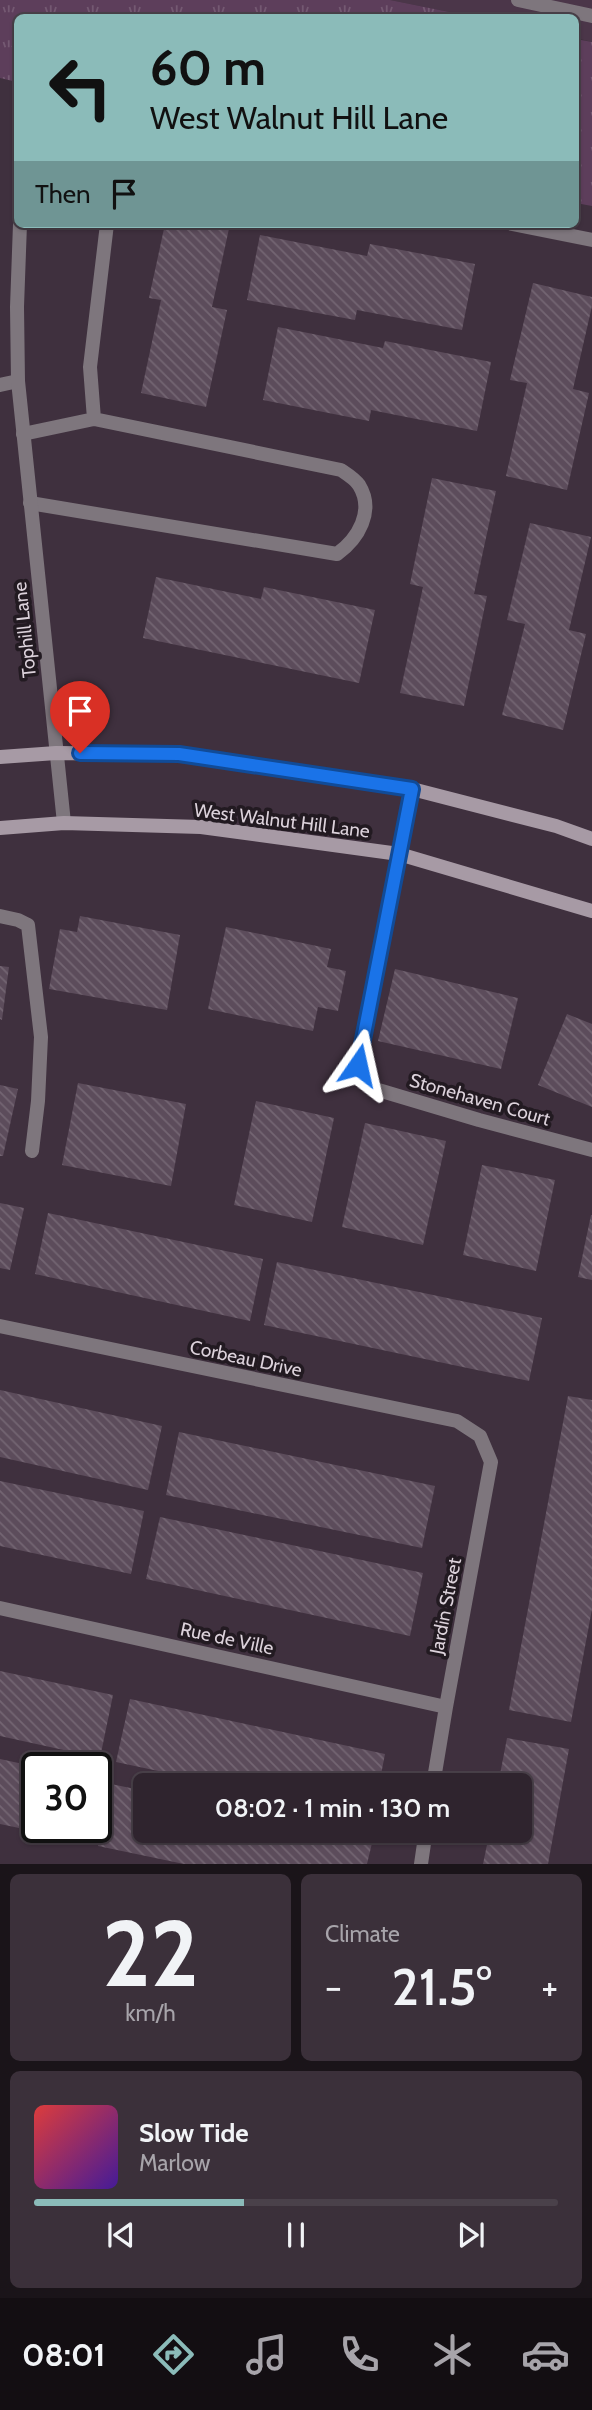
<!DOCTYPE html>
<html lang="en">
<head>
<meta charset="utf-8">
<style>
	body { margin:0; font-family:Cabin,sans-serif; background:#3b303a; color:#f1f3f6; height:100vh; display:flex; flex-direction:column; font-size:26px; white-space:nowrap }
	* { box-sizing:border-box; margin:0 }
	p { font-size:23px; color:#a7a4aa }
	.icon { flex:none; width:38px; height:38px; fill:none; stroke:currentColor; stroke-width:2; stroke-linecap:round; stroke-linejoin:round }
	.map { position:relative; height:1864px; overflow:hidden }
	.panel { display:flex; flex-direction:column; gap:10px; padding:10px; background:#1a1419; flex:1 }
	.panel>* { flex:none }
	.guide { position:absolute; left:14px; top:14px; width:565px; height:214px; border-radius:10px; box-shadow:0 2px 5px #0004,0 0 0 2px #4a414a; background:#8bbbb9; color:#111; overflow:hidden }
	.speed { position:absolute; left:21px; top:1752px; display:flex; gap:14px; font-size:35px; font-weight:700; text-align:center }
	.speed>* { display:grid; place-content:center; width:91px; height:91px; border-radius:50%; background:#2f242e; box-shadow:0 2px 5px #0004,0 0 0 2px #4a414a; line-height:1 }
	.speed .limit { border:4px solid #111; border-radius:10px; background:#fff; color:#111 }
	.pin { position:absolute; display:grid; place-items:center; width:60px; height:60px; color:#fff; margin:-72px -30px; border-radius:50% 50% 50% 0; rotate:-45deg; box-shadow:0 0 7px #0007 }
	.pin .icon { rotate:45deg }
	.me { position:absolute; width:77px; margin:-38px; rotate:11deg; stroke-linejoin:round; filter:drop-shadow(0 0 5px #0008) }
	.turn { display:flex; align-items:center; gap:24px; height:147px; padding:0 21px; font-size:32px }
	.turn .icon { width:91px; height:91px; stroke-width:2.5 }
	.turn b { display:block; font-size:49px; line-height:60px }
	.then { display:flex; align-items:center; height:66px; padding:0 21px; background:#0003; gap:14px; font-size:26px }
	.big { font-size:52px; font-weight:600; line-height:1.1 }
	.panel .widget { flex:1; display:flex; flex-direction:column; justify-content:center; gap:10px; min-width:0; padding:0 24px; border-radius:10px; background:#3b303a }
	.panel .dial { align-items:center; gap:0 }
	.dial b { font-size:91px; line-height:1 }
	.song { display:flex; align-items:center; gap:21px }
	.cover { width:84px; height:84px; border-radius:10px; background:linear-gradient(135deg,hsl(0 70% 55%),hsl(260 70% 35%)) }
	.played { height:7px; border-radius:4px; background:linear-gradient(90deg,#8bbbb9 40%,#4a414a 40%) }
	.keys { display:flex; justify-content:space-around; direction:ltr }
	.heat { display:flex; justify-content:space-between; align-items:center; font-size:38px; direction:ltr }
	.panel .tiles { flex:1; display:grid; gap:10px; grid-template-columns:1fr 1fr }
	.widget:last-child { grid-column:span 2 }
	.trip { position:absolute; left:133px; top:1773px; width:399px; height:70px; border-radius:10px; background:#2f242e; box-shadow:0 2px 5px #0004,0 0 0 2px #4a414a; font-weight:600; line-height:70px; text-align:center }
	.tab-bar { display:flex; height:112px; justify-content:space-around; align-items:center; background:#130e12; color:#a7a4aa }
	.tab-bar .icon { width:49px; height:49px }
	.tab-bar .on { color:#8bbbb9 }
	.tab-bar b { font-size:32px; color:#f1f3f6 }
	.map>svg:first-child { display:block }
	.built { fill:#4b3649 }
	.grass { fill:url(#grass-tufts) }
	.building { fill:url(#building-back-hatch) }
	.lines { fill:none; stroke-linecap:round; stroke-linejoin:round }
	.lane { stroke:#7e767d; stroke-width:14 }
	.street { stroke:#7e767d; stroke-width:14 }
	.secondary { stroke:#a79aa5; stroke-width:14 }
	.route-casing { stroke:#114b97; stroke-width:18 }
	.route { stroke:#1a73e8; stroke-width:12 }
	.labels { text-anchor:middle; stroke-width:7; stroke-linejoin:round; paint-order:stroke }
	.street-label { font-size:19px; fill:#dcd2db; stroke:#221a21 }
</style>
</head>
<body>
<div class="map">
<svg width="592" height="1864" viewBox="0 0 592 1864">
	<defs>
		<pattern id="grass-tufts" width="24" height="20" patternUnits="userSpaceOnUse" patternTransform="scale(1.75)"><rect width="24" height="20" fill="#5d3e5b"/><path d="M3 7l-1-3M5 7V3M7 7l1-3M15 17l-1-3M17 17v-4M19 17l1-3" fill="none" stroke="#745972"/></pattern>
		<pattern id="building-back-hatch" width="6" height="6" patternUnits="userSpaceOnUse" patternTransform="scale(1.75)"><rect width="6" height="6" fill="#5c4c5b"/><path d="M-1 5l2 2M0 0l6 6M5-1l2 2" fill="none" stroke="#736572"/></pattern>
	</defs>
	<rect width="100%" height="100%" fill="#3f303e"/>
	<path class="built" d="M390,0H592V42L576,38V18L474,17Z"/>
	<path class="grass" d="M0,0H390L474,17L18,18L17,82L0,78Z
		M576,39L592,42V206L576,203Z"/>
	<path class="building" d="M165,224H230L212,307L227,310L206,407L141,393L161,300L149,298Z
		M260,235L367,256L370,244L475,264L462,330L357,310L355,320L247,300Z
		M533,283L592,297V306L573,389L589,393L567,490L506,476L527,383L510,380Z
		M278,327L383,348L385,341L491,362L477,431L371,410L369,421L263,400Z
		M432,478L496,491L474,594L487,596L464,706L400,693L423,587L410,584Z
		M530,523L591,537L569,630L586,634L563,730L502,715L525,624L507,620Z
		M156,577L261,599L264,587L375,610L359,683L143,638Z
		M80,916L180,935L167,1010L49,989L60,929L77,932Z
		M226,927L331,949L327,967L346,971L338,1011L318,1007L313,1031L208,1009Z
		M0,966L9,967L2,1020L0,1019Z
		M395,969L518,998L501,1069L378,1041Z
		M567,1014L592,1024V1107L538,1085Z
		M78,1083L186,1104L171,1186L62,1165Z
		M0,1085L18,1089L3,1156H0Z
		M256,1101L334,1118L312,1222L234,1205Z
		M365,1123L446,1141L423,1245L342,1227Z
		M482,1165L555,1180L536,1271L463,1255Z
		M0,1203L24,1208L10,1270L0,1268Z
		M48,1213L263,1259L250,1321L35,1274Z
		M591,1215H592V1280L578,1277Z
		M277,1262L542,1318L529,1381L264,1325Z
		M0,1390L162,1426L148,1490L0,1457Z
		M568,1396L592,1400V1609L571,1722L509,1710Z
		M179,1432L435,1486L422,1548L166,1495Z
		M0,1481L144,1511L131,1574L0,1546Z
		M160,1517L423,1573L410,1636L146,1579Z
		M0,1671L113,1695L100,1758L0,1736Z
		M130,1699L385,1754L379,1785H224L116,1762Z
		M507,1738L569,1749L548,1864H483L490,1830H520V1785H498Z
		M0,1759L37,1767V1827H84L81,1841L0,1824Z
		M111,1784L145,1791V1830H333L373,1839L367,1864H184L98,1846Z"/>
	<g class="lines">
		<path class="lane" d="M518,0L592,16
			M512,224L592,240
			M0,385L18,381
			M23,434L94,419
			M30,503L337,554C358,539 375,511 359,485C355,479 347,474 341,470L94,419L90,367L107,224"/>
		<path class="street" d="M20,224L17,307L18,381L64,823
			M412,789L358,1064L364,1079L375,1089L479,1120L592,1150
			M0,916L18,920L28,925L41,1037L38,1101L32,1151
			M0,1326L457,1421L480,1436L491,1462L446,1707L433,1785
			M0,1608L446,1707
			M421,1864L426,1830"/>
		<path class="secondary" d="M0,757L56,753L179,754L412,789L556,826L592,839
			M0,828L64,823L201,827L399,854L592,911"/>
	</g>
	<g class="lines">
		<g class="route-casing">
			<path id="route" d="M80,753L179,754L412,789L358,1065"/>
		</g>
		<use href="#route" class="route"/>
	</g>
	<g class="labels">
		<g class="street-label">
			<text transform="translate(24 630) rotate(-96)" y="7">Tophill Lane</text>
			<text transform="translate(282 820) rotate(7)" y="7">West Walnut Hill Lane</text>
			<text transform="translate(480 1099) rotate(16)" y="7">Stonehaven Court</text>
			<text transform="translate(246 1358) rotate(12)" y="7">Corbeau Drive</text>
			<text transform="translate(445 1606) rotate(-79)" y="7">Jardin Street</text>
			<text transform="translate(227 1638) rotate(12)" y="7">Rue de Ville</text>
		</g>
	</g>
</svg>
<div class="speed"><div class="limit">30</div></div>
<div class="pin" style="left:80px;top:753px;background:#d93025"><svg class="icon" aria-label="arrive" viewBox="0 0 24 24"><path d="M6 21V4h12l-3 4 3 4H6"/></svg></div>
<svg class="me" style="left:358px;top:1065px" viewBox="-20 -20 40 40"><path d="M0-17L14 15 0 8-14 15z" fill="#1a73e8" stroke="#fff" stroke-width="4"/></svg>
<div class="trip">08:02 · 1 min · 130 m</div>
<div class="guide">
<div class="turn"><svg class="icon" aria-label="left" viewBox="0 0 24 24"><path d="M17 20v-9H6M10 6l-5 5 5 5"/></svg><div><b>60 m</b>West Walnut Hill Lane</div></div>
<div class="then">Then<svg class="icon" aria-label="arrive" viewBox="0 0 24 24"><path d="M6 21V4h12l-3 4 3 4H6"/></svg></div>
</div>
</div>
<section class="panel">
<div class="tiles">
<div class="widget dial"><b>22</b><p>km/h</p></div>
<div class="widget"><p>Climate</p>
<div class="heat"><a>−</a><b class="big">21.5°</b><a>+</a></div>
</div>
<div class="widget">
<div class="song"><i class="cover"></i><div><b>Slow Tide</b><p>Marlow</p></div></div>
<div class="played"></div>
<div class="keys"><svg class="icon" aria-label="previous" viewBox="0 0 24 24"><path d="M18 5L8 12l10 7zM5 5v14"/></svg><svg class="icon" aria-label="pause" viewBox="0 0 24 24"><path d="M8 5v14M16 5v14"/></svg><svg class="icon" aria-label="next" viewBox="0 0 24 24"><path d="M6 5l10 7-10 7zM19 5v14"/></svg></div>
</div>
</div>
</section>
<nav class="tab-bar">
<b>08:01</b>
<svg class="icon on" aria-label="directions" viewBox="0 0 24 24"><path d="M12 3l9 9-9 9-9-9zM9 14v-3h6M13 9l2 2-2 2"/></svg>
<svg class="icon" aria-label="music" viewBox="0 0 24 24"><path d="M9 18V5l10-2v13"/><circle cx="6" cy="18" r="3"/><circle cx="16" cy="16" r="3"/></svg>
<svg class="icon" aria-label="phone" viewBox="0 0 24 24"><path d="M5 4h4l2 5-3 2q2 4 5 5l2-3 5 2v4C11 20 4 13 5 4z"/></svg>
<svg class="icon" aria-label="climate" viewBox="0 0 24 24"><path d="M12 3v18M4 7l16 10M4 17L20 7"/></svg>
<svg class="icon" aria-label="car" viewBox="0 0 24 24"><path d="M5 17H2v-5l4-1 3-4h7l3 4 3 1v5h-3M9 17h6M6 11h13"/><circle cx="7" cy="17" r="2"/><circle cx="17" cy="17" r="2"/></svg>
</nav>
</body>
</html>
